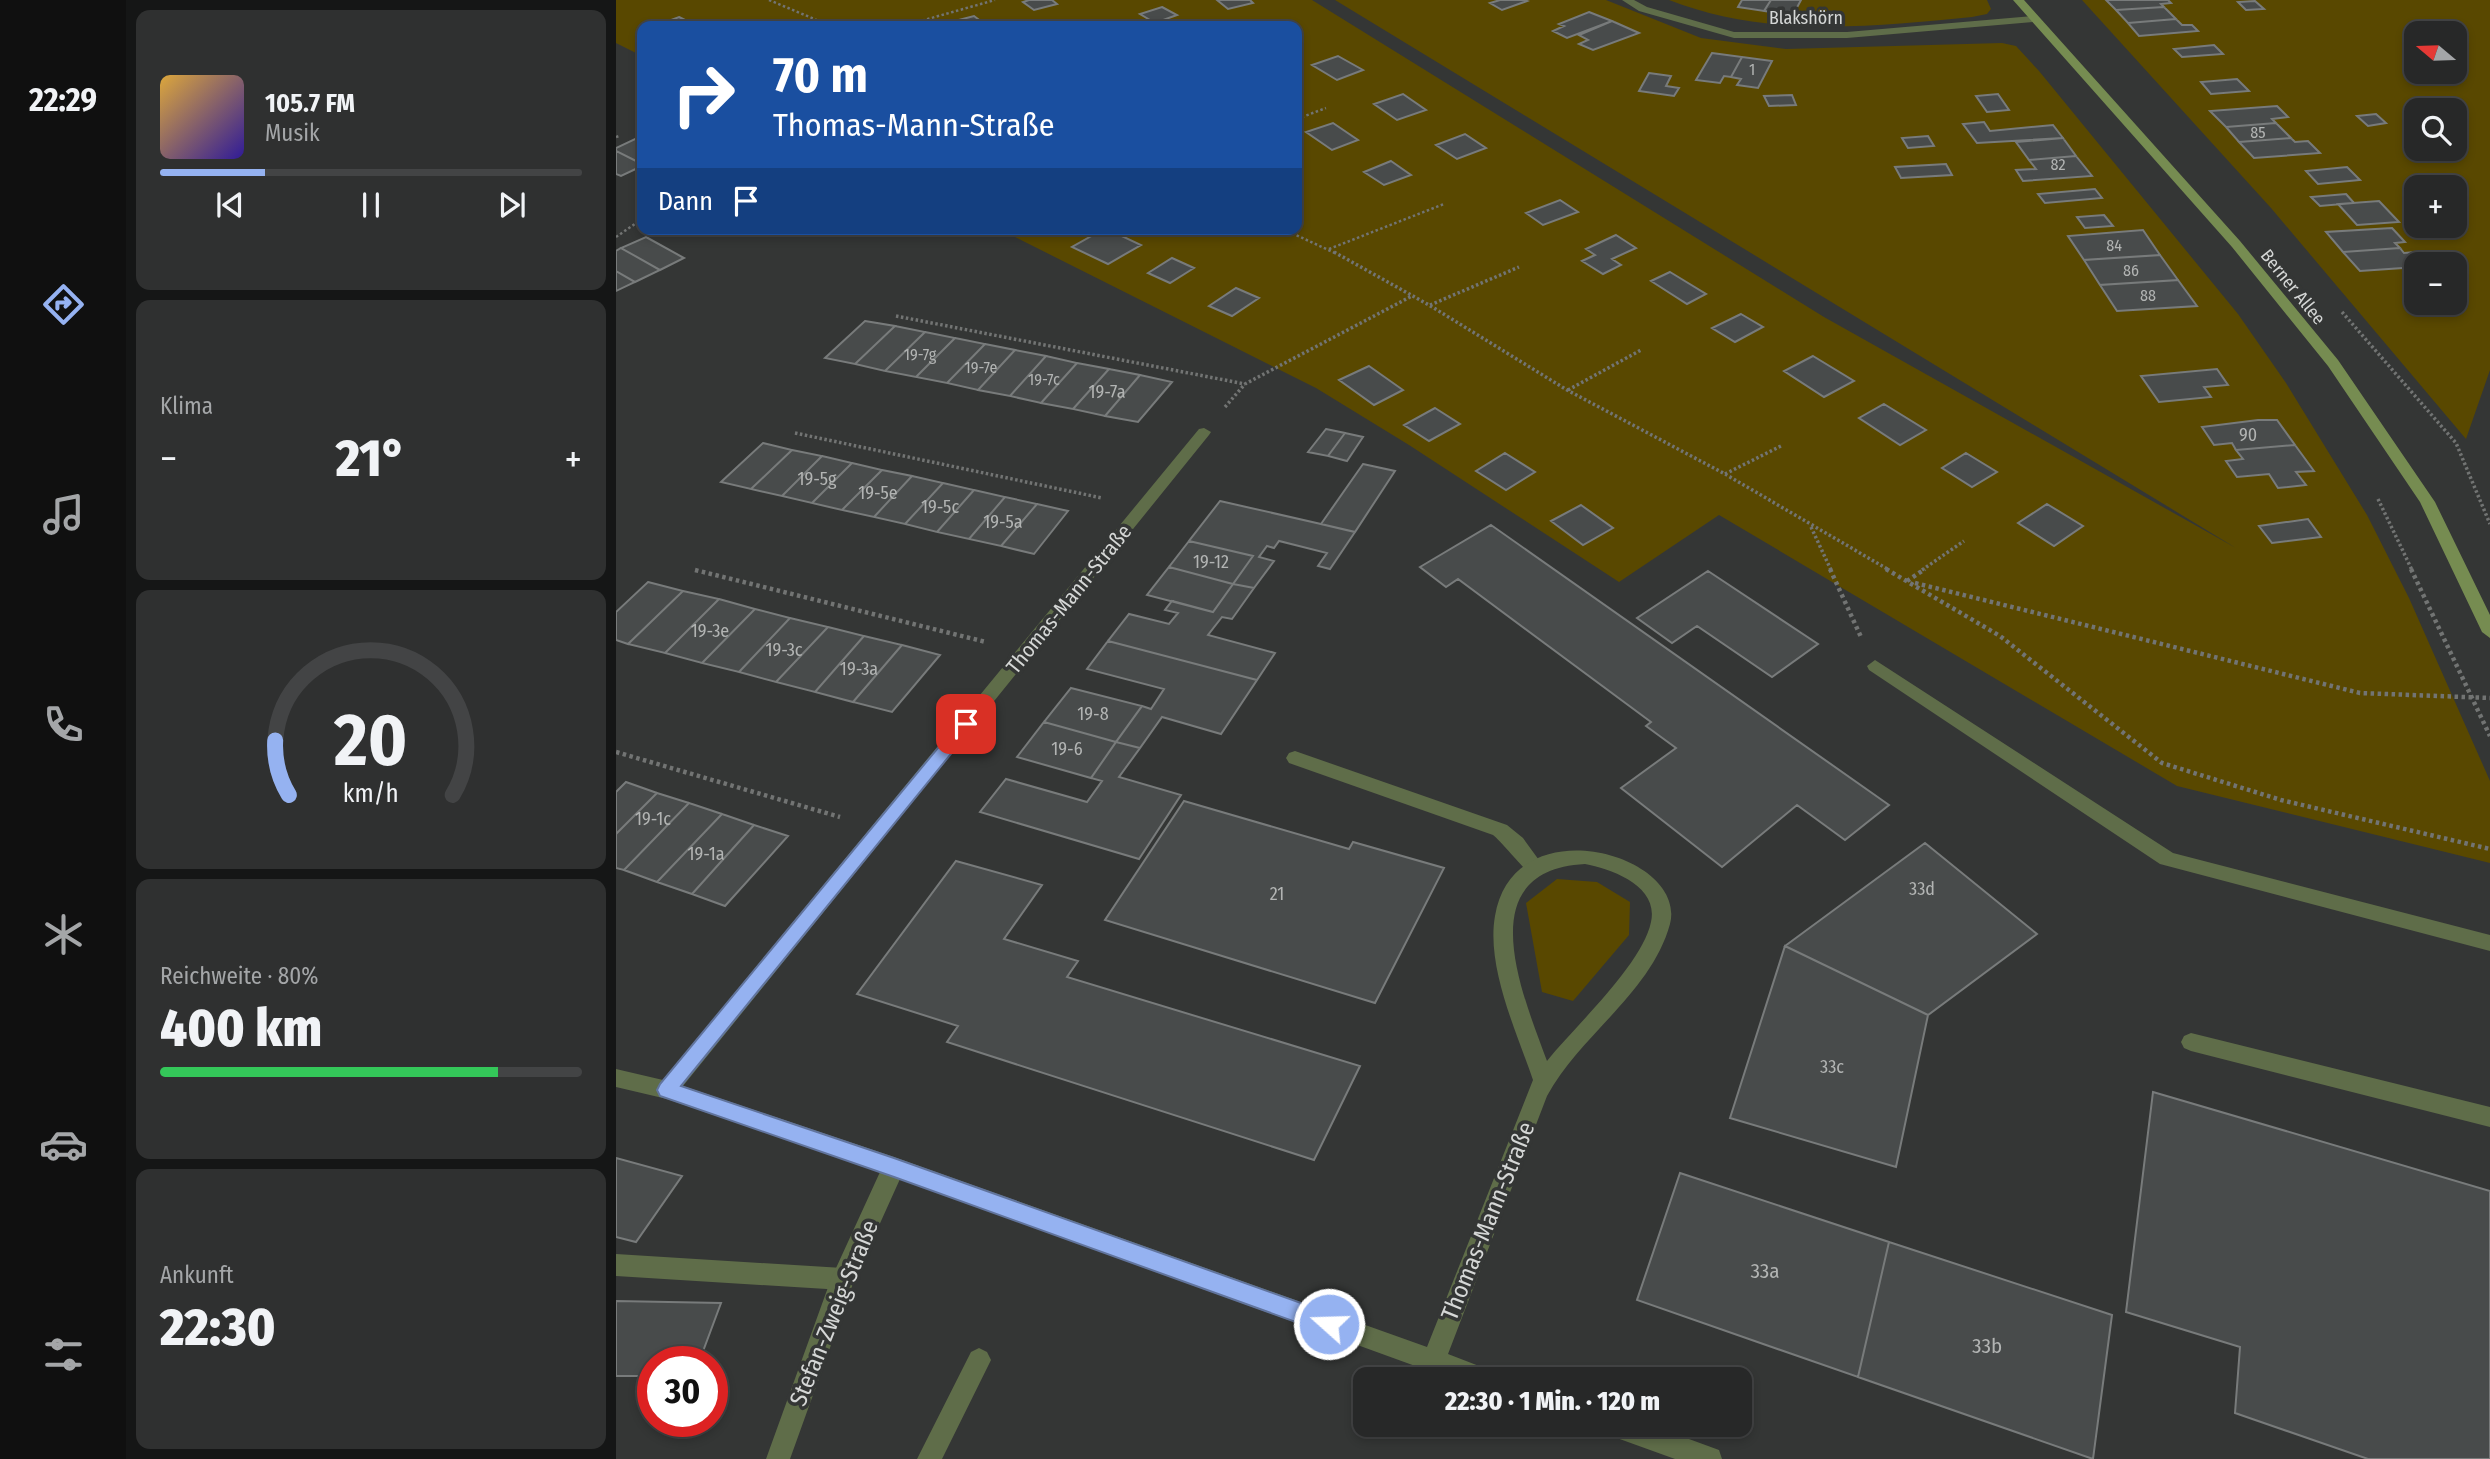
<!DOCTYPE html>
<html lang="de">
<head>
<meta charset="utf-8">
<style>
	body { margin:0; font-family:"Fira Sans Condensed",sans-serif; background:#2f3030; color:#f1f3f6; height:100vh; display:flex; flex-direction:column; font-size:26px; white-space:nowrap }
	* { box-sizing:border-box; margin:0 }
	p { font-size:23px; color:#a4a6a8 }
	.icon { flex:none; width:38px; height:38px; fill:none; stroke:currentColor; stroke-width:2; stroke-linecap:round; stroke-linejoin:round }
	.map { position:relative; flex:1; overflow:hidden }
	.sheet { display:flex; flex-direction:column; gap:10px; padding:10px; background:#151616; width:490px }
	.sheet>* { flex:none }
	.banner { position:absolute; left:21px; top:21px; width:665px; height:214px; border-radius:14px; box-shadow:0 4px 10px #0003,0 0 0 2px #434445; background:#1a4fa0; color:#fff; overflow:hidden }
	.needle { width:46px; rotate:289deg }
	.fabs { position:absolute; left:1788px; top:21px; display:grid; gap:14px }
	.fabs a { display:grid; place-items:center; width:63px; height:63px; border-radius:14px; background:#272828; box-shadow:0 4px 10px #0003,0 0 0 2px #434445; font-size:35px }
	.speed { position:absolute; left:21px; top:1346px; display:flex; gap:14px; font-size:35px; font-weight:700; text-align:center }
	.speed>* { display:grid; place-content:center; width:91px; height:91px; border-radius:50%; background:#272828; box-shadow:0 4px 10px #0003,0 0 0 2px #434445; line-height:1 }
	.speed .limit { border:10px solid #d22; background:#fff; color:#111 }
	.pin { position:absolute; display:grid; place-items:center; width:60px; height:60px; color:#fff; margin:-30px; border-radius:14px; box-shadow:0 4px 10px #0006 }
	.me { position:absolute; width:77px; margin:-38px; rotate:290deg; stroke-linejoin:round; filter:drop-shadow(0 0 5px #0008) }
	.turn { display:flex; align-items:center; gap:24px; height:147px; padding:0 21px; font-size:32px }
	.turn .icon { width:91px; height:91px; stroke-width:2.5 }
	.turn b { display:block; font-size:49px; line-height:60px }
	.then { display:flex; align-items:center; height:66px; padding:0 21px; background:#0003; gap:14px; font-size:26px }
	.big { font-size:52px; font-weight:800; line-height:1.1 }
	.sheet .widget { flex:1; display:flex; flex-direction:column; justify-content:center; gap:10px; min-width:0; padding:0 24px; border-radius:14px; background:#2f3030 }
	.sheet .dial { align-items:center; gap:0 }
	.dial svg { height:182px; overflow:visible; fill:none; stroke:#434445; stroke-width:7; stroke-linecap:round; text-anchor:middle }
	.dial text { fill:#f1f3f6; stroke:none }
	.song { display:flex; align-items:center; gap:21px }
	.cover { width:84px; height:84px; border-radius:10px; background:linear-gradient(135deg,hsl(40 70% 55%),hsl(250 70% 35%)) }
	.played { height:7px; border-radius:4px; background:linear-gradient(90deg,#95b2f1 25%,#434445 25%) }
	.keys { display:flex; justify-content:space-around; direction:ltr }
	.heat { display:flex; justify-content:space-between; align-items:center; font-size:38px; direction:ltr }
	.charge { height:10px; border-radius:5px; background:linear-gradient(90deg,#34c759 80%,#434445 0) }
	.trip { position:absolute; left:737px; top:1367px; width:399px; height:70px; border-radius:14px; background:#272828; box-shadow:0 4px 10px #0003,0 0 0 2px #434445; font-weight:800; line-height:70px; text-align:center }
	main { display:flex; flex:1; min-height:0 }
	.tab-bar { display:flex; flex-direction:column; width:126px; justify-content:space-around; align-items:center; background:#101010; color:#a4a6a8 }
	.tab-bar .icon { width:49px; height:49px }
	.tab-bar .active { color:#95b2f1 }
	.tab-bar b { font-size:32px; color:#f1f3f6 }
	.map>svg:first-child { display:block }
	.green { fill:#594800; fill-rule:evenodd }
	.building { fill:#484b4b; stroke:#787b7b; stroke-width:2 }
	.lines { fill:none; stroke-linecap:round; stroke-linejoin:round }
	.path-far2 { stroke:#727473; stroke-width:2.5; stroke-dasharray:2.5 2.5; stroke-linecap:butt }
	.path-far1 { stroke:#727473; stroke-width:3.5; stroke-dasharray:2.5 2.5; stroke-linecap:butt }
	.path { stroke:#727473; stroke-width:4.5; stroke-dasharray:3.5 3.5; stroke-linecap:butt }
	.lane { fill:#5f6d49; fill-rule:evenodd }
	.street { fill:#5f6d49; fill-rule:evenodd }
	.secondary { fill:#768c51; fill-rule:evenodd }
	.route { fill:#95b2f1; stroke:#61749d; stroke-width:2 }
	.labels { text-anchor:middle; stroke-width:7; stroke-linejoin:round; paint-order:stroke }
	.far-number-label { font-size:16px; fill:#b2b4b3 }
	.far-street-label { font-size:18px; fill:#d5d7d6; stroke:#343635 }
	.number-label { font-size:18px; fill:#b2b4b3 }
	.street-label { font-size:21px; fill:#d5d7d6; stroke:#343635 }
	.near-number-label { font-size:21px; fill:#b2b4b3 }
	.near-street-label { font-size:24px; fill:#d5d7d6; stroke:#343635 }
</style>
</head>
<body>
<main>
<nav class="tab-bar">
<b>22:29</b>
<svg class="icon active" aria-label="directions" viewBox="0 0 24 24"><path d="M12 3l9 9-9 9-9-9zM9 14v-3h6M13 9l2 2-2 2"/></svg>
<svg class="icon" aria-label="music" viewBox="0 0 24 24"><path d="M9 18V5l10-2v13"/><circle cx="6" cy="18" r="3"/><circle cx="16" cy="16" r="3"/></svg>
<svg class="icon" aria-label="phone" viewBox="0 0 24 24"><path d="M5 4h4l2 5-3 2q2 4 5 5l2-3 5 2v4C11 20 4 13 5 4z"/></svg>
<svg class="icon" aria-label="climate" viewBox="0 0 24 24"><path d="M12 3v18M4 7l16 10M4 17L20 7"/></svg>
<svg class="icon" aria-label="car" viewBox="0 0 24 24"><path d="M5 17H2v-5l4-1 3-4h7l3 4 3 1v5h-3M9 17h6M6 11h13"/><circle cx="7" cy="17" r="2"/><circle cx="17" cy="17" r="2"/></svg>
<svg class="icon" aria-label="filters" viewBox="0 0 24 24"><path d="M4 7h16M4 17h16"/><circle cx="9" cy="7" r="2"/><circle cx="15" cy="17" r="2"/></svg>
</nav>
<section class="sheet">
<div class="widget">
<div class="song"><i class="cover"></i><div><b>105.7 FM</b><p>Musik</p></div></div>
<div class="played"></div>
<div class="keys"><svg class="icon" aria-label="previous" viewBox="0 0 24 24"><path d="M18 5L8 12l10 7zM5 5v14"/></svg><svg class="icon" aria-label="pause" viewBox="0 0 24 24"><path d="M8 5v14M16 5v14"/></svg><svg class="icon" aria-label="next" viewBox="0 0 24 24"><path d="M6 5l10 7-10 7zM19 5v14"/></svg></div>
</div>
<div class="widget"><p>Klima</p>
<div class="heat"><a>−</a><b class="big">21°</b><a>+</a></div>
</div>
<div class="widget dial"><svg viewBox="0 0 100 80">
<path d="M14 69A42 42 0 1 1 86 69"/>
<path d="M14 69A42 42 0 0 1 8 45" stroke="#95b2f1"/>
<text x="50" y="56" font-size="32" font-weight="700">20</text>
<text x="50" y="72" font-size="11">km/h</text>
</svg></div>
<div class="widget"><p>Reichweite · 80%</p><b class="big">400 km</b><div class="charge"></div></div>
<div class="widget"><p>Ankunft</p><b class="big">22:30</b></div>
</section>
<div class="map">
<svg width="1874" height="1459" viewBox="0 0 1874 1459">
	<rect width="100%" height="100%" fill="#343635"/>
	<path class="green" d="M0,0H696L1208,317L1620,548L719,0H990L1085,38L1170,49L1386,43L1400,46L1423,71L1622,314L1670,383L1751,515L1793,598L1874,781V863L1561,786L1103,515L1003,582L793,445L700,388L383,229H681V26H26V56L0,43Z
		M1053,0H1371L1375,9L1371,14L1356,17C1255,27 1150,38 1053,0Z
		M1466,0H1874V370L1850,439L1655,208ZM1801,33H1839V72H1801ZM1801,110H1839V149H1801ZM1801,187H1839V226H1801ZM1801,264H1839V303H1801Z
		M941,879L981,882L1014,902L1013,935L957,1001L926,992L910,903Z"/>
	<path class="building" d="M413,0H436L441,4L418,10L407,2Z
		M601,0H634L637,3L612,9Z
		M884,0H908L911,1L886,10L874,3Z
		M1126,0H1155L1148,11L1122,7Z
		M1155,0H1185L1177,15L1148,11Z
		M1490,0H1552L1555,3L1545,4L1548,7L1500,10Z
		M1639,1L1648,9L1630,10L1622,2Z
		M546,7L561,15L539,23L524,14Z
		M1548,7L1560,19L1512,23L1500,10Z
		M973,12L996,21L951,38L937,31L948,26L943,24Z
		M358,16L371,26H335L331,23Z
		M63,17L79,25L39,26Z
		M1560,19L1566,25H1576L1582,31L1523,36L1512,23Z
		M996,21L1023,33L977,50L963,44L972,40L963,35Z
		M1598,45L1607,54L1566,57L1558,49Z
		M1096,53L1126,57L1115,77L1108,76L1104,83L1080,80Z
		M722,56L747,70L721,80L696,65Z
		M1126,57L1156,61L1142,88L1121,85L1125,79L1115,77Z
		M1033,73L1055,76L1050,86L1063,88L1058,96L1023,91Z
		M1621,79L1633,91L1595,94L1585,82Z
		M787,94L810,110L781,120L758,104Z
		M1382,94L1393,110L1371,112L1360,96Z
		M1176,95L1180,105L1153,106L1148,96Z
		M1661,106L1672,117L1656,119L1660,123L1610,127L1594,111Z
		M1760,114L1770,123L1752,126L1741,116Z
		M1368,122L1374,131L1437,125L1447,138L1361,143L1347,124Z
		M717,123L742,140L716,150L690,132Z
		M1660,123L1675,138L1623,142L1610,127Z
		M849,134L870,148L841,159L820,145Z
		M1312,136L1318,146L1292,148L1286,138Z
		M1447,138L1460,156L1413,160L1400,142Z
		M1675,138L1679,142L1692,141L1704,153L1638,158L1623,142Z
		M19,139L26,142V164L0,151V148Z
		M0,151L26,164V166L5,176L0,174Z
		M1460,156L1476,176L1407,181L1400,170L1420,169L1413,160Z
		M775,161L795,175L768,185L748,172Z
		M1330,164L1336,175L1285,178L1279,167Z
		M1731,167L1744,180L1702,184L1690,171Z
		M1479,189L1486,198L1429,203L1422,194Z
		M1730,194L1738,203L1704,206L1695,197Z
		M944,200L962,212L927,225L910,213Z
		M1763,201L1783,222L1741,225L1722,204Z
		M1488,215L1497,226L1469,228L1461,217Z
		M1776,228L1789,242L1779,243L1784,248L1727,252L1710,232Z
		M488,229H491L525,245L492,264L456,247Z
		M1527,230L1544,255L1468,260L1452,236Z
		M1000,235L1020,248L996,259L1005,265L987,274L966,261L979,255L970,249Z
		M30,237L68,258L44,270L5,248Z
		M5,248L44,270L19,282L0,271V251Z
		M1784,248L1788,253L1799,252L1810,264H1801V267L1744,271L1727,252Z
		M1544,255L1562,280L1484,285L1468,260Z
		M556,258L578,268L554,283L532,273Z
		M0,271L19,282L0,291Z
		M1054,272L1090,294L1071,304L1035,281Z
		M1562,280L1581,306L1501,311L1484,285Z
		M620,288L643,298L616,316L593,306Z
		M1125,314L1147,327L1119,342L1096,328Z
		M249,321L279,326L239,364L209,358Z
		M279,326L309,332L269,371L239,364Z
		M309,332L339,338L300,377L269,371Z
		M339,338L369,344L331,383L300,377Z
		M369,344L399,350L362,390L331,383Z
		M399,350L430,356L394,396L362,390Z
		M430,356L461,363L425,403L394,396Z
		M1197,356L1238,381L1208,397L1168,371Z
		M461,363L493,369L457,409L425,403Z
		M753,366L787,390L758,405L723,380Z
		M493,369L524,375L489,416L457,409Z
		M1601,369L1612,385L1588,387L1595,397L1543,402L1525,376Z
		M524,375L556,382L522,422L489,416Z
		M1268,404L1310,430L1284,445L1243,418Z
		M819,408L844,424L813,441L788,425Z
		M1642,420H1661L1679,445L1620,450L1616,443L1598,445L1586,427Z
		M710,429L729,433L712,456L692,452Z
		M729,433L747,437L731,461L712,456Z
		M147,443L176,450L135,489L105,482Z
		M1679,445L1698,471L1680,472L1690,485L1662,488L1653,474L1621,477L1610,461L1627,459L1620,450Z
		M176,450L206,456L166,496L135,489Z
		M889,453L919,472L890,490L860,471Z
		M1350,453L1381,472L1356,487L1326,468Z
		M206,456L236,463L196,503L166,496Z
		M236,463L266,470L226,510L196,503Z
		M747,464L779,471L739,532L705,524Z
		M266,470L296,476L258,517L226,510Z
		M296,476L327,483L289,524L258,517Z
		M327,483L358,490L321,532L289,524Z
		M358,490L389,497L353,539L321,532Z
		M389,497L421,504L385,546L353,539Z
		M604,501L705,524L739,532L714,569L702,566L711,553L663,541L658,548L651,546L643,557L658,561L638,588L617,584L637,556L573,541Z
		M421,504L452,511L418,554L385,546Z
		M1431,504L1467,526L1438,546L1402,523Z
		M965,505L997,528L967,545L935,521Z
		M1692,519L1705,537L1656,543L1643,526Z
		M875,525L1273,805L1229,840L1181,805L1106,867L1005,788L1060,748L1030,726L1035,722L842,579L830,587L804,567Z
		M573,541L637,556L617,584L553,567Z
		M553,567L617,584L597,612L531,595Z
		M1092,571L1202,644L1156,677L1081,626L1056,643L1021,618Z
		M32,582L67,591L12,644L0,640V612Z
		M617,584L638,588L616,619L606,617L592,635L659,653L641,680L492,641L513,614L553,624L562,613L549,610L556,601L597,612Z
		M67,591L103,599L49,653L12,644Z
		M103,599L139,609L86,663L49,653Z
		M139,609L174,618L123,672L86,663Z
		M174,618L212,627L160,682L123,672Z
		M212,627L248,636L199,692L160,682Z
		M248,636L286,645L237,702L199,692Z
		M492,641L641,680L605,734L546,717L524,748L500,742L526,706L535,709L548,689L471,669Z
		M286,645L324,655L276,712L237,702Z
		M455,688L526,706L500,742L428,722Z
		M428,722L500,742L475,778L401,757Z
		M500,742L524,748L503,777L565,795L523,859L364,812L390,779L471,802L486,781L475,778Z
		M10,782L41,793L0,834V792Z
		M41,793L73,803L8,870L0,868V834Z
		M568,801L733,849L737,842L828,868L759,1003L489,920Z
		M73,803L106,814L41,882L8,870Z
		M106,814L138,825L76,894L41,882Z
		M138,825L172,836L109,906L76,894Z
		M1309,843L1421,934L1312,1015L1169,946Z
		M340,861L426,885L388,939L462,961L451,977L744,1066L698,1160L331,1042L342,1026L241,994Z
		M1169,946L1312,1015L1280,1167L1114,1118Z
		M1537,1092L1874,1191V1459H1752L1619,1413L1624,1347L1510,1312Z
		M0,1158L66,1176L20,1242L0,1237Z
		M1064,1173L1273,1242L1242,1377L1021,1300Z
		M1273,1242L1496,1315L1477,1459L1242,1377Z
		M0,1301L105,1303L83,1362H37V1376H0Z"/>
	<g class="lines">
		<path class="path-far2" d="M153,0L215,26
			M287,26L379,0
			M625,26H628
			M681,119L710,108
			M0,137L3,136
			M667,229L721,254
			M0,237L26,219
			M713,249L828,204"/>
		<path class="path-far1" d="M718,252L813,305L951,390L1109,474L1273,570
			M814,305L903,267
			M1726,312L1840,443L1874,524
			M280,316L629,384
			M952,390L1025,350
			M609,407L629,384L796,296
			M179,433L486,498
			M1109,474L1165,446
			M1762,499L1796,570
			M1195,527L1215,570
			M1306,570L1348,541"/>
		<path class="path" d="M1214,569L1245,637
			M1270,569L1384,636L1546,763L1665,800L1874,849
			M1795,569L1874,736
			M79,570L370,642
			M1291,581L1309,569
			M1299,583L1744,693L1874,698
			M0,752L224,817"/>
		<path class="lane" d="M1259,660L1557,853L1874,935V951L1544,864L1253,670L1251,666Z
			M679,751L891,825L907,838L928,867L926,872C921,874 919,875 914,873C909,871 886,842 877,835L673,763L670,758L673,753Z
			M1575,1033L1874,1107V1127L1575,1051L1568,1048L1565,1042L1568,1036Z
			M0,1254L227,1268L235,1271L239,1279L235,1287L227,1290L0,1276Z
			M363,1348L371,1352L375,1360L326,1459H301L355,1352Z"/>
		<path class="street" d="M1006,0H1018L1031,7L1118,32H1231L1417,16L1422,19L1417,22L1231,38H1118L1023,11Z
			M588,428L595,432L593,435L67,1086L278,1157L811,1347L917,1080C901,1033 870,967 879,916C897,805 1072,854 1054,924C1035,993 964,1035 931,1096L832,1354L876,1371L880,1379H835L284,1179L238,1281L174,1459H150L215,1279L264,1172L51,1099L0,1087V1069L47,1080L583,429ZM969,864C996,869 1043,886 1035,922C1026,965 959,1026 931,1061C906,993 853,870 969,864Z
			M984,1424H1032L1103,1450L1106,1459H1059L987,1433Z"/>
		<path class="secondary" d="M1397,0H1408L1624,241L1722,360L1819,502L1874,615V638L1866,632L1804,502L1712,366L1616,247Z"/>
	</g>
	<path class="route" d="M350,718L358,724L356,728L65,1086L278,1158L713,1313L721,1316L724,1324L721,1331L713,1334L278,1177L44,1096L41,1090L44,1084L345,720Z"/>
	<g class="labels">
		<g class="far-number-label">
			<text x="1136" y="75">1</text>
			<text x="1642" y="138">85</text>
			<text x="1442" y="170">82</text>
			<text x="1498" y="251">84</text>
			<text x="1515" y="276">86</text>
			<text x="1532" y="301">88</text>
			<text x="304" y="360">19-7g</text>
			<text x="365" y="373">19-7e</text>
			<text x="428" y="385">19-7c</text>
		</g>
		<g class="far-street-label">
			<text x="1190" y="24">Blakshörn</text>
			<text transform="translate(1677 287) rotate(51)" y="6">Berner Allee</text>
		</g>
		<g class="number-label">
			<text x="491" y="398">19-7a</text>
			<text x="1632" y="441">90</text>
			<text x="201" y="485">19-5g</text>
			<text x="262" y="499">19-5e</text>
			<text x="324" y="513">19-5c</text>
			<text x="387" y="528">19-5a</text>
			<text x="595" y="568">19-12</text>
			<text x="94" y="637">19-3e</text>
			<text x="168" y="656">19-3c</text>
			<text x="243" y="675">19-3a</text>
			<text x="477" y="720">19-8</text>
			<text x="451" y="755">19-6</text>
			<text x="37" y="825">19-1c</text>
			<text x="90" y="860">19-1a</text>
			<text x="1306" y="895">33d</text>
			<text x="661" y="900">21</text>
			<text x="1216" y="1073">33c</text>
		</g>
		<g class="street-label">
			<text transform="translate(453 599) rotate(-51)" y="7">Thomas-Mann-Straße</text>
		</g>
		<g class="near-number-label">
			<text x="1149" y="1278">33a</text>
			<text x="1371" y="1353">33b</text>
		</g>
		<g class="near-street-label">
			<text transform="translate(872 1221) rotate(-68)" y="8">Thomas-Mann-Straße</text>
			<text transform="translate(218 1313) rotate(-68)" y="8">Stefan-Zweig-Straße</text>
		</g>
	</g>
</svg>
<div class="fabs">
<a><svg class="needle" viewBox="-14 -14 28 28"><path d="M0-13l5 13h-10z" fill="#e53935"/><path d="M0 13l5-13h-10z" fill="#a4a6a8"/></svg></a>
<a><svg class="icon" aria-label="search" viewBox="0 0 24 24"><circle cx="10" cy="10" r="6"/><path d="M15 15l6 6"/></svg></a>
<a>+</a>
<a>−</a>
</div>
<div class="speed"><div class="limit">30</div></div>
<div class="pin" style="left:350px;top:724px;background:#d93025"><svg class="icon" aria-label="arrive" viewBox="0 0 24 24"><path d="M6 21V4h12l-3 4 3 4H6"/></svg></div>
<svg class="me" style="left:713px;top:1324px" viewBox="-20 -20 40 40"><circle r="17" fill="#95b2f1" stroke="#fff" stroke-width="3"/><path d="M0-11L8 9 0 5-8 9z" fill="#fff"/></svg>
<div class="trip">22:30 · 1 Min. · 120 m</div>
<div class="banner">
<div class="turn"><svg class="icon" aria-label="right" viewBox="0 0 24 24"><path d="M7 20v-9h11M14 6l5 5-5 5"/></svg><div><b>70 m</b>Thomas-Mann-Straße</div></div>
<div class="then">Dann<svg class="icon" aria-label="arrive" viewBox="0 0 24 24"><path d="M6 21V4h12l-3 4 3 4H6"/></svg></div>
</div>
</div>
</main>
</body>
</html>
